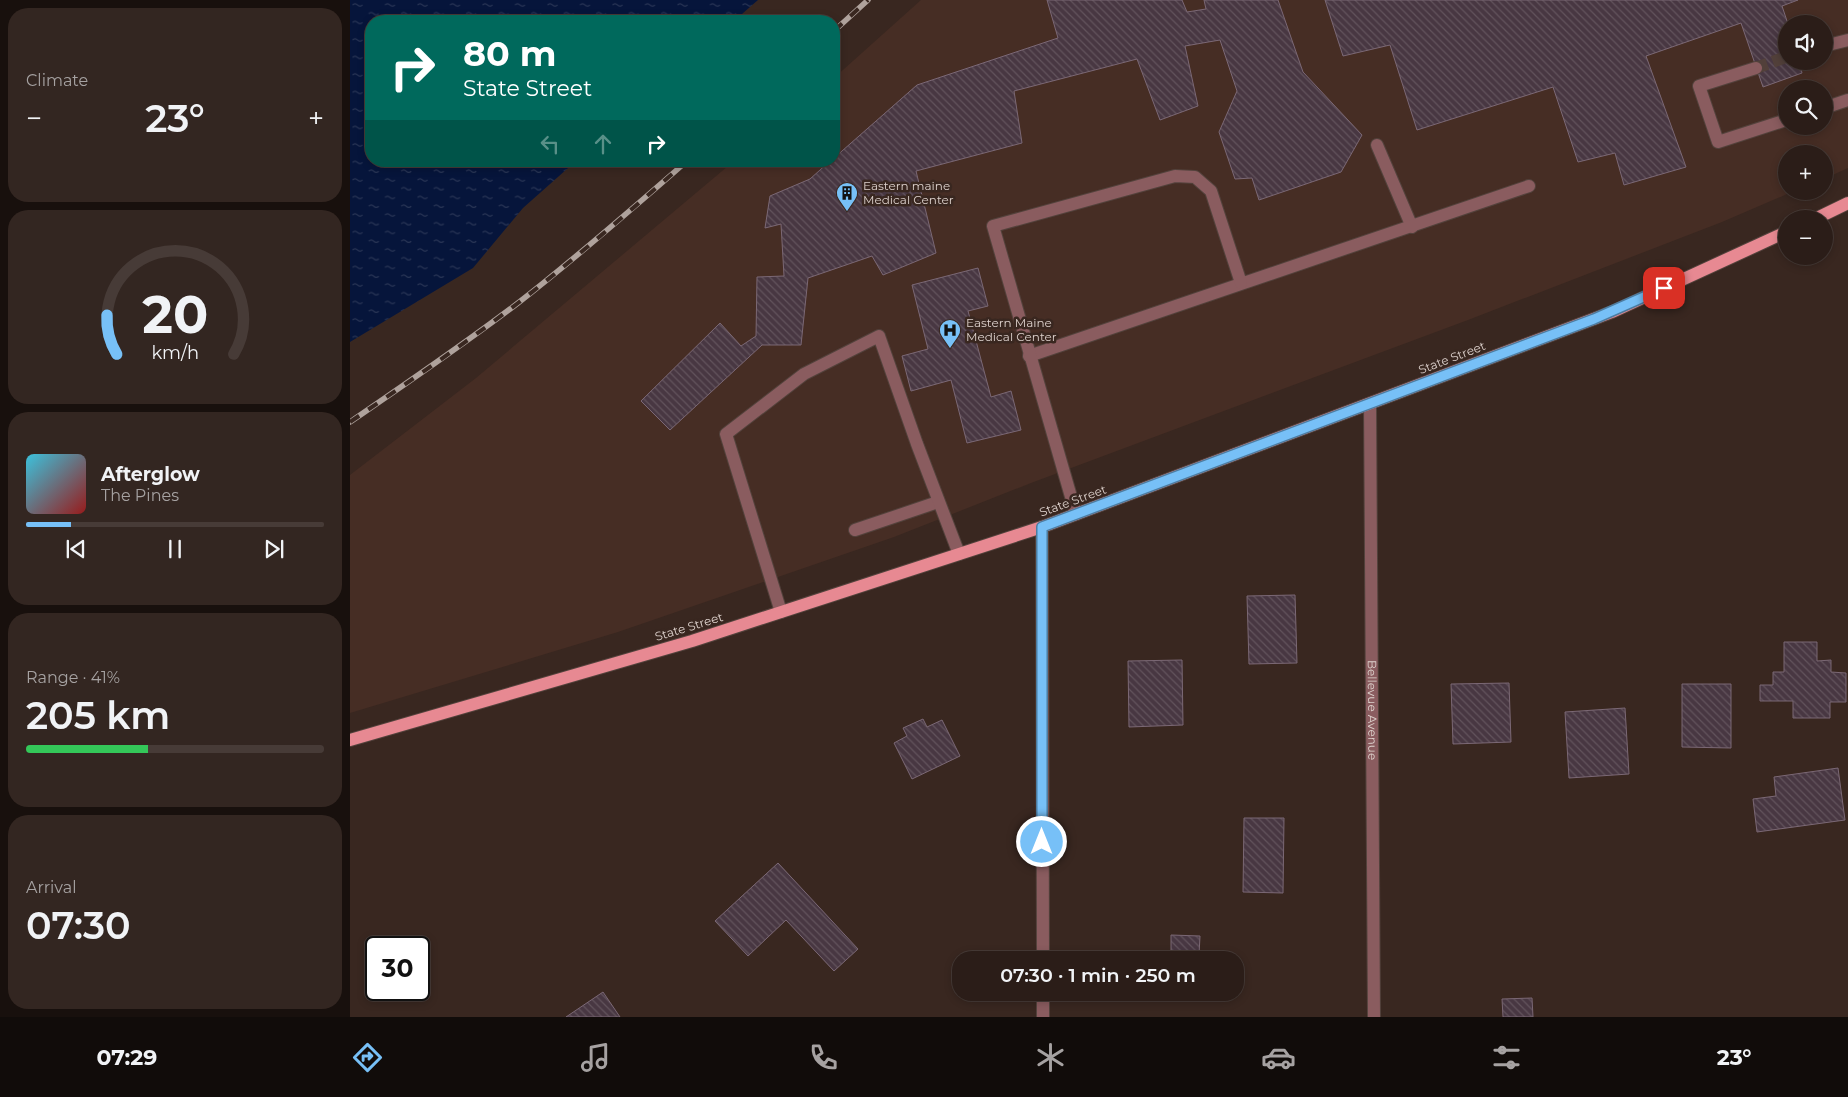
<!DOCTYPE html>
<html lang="en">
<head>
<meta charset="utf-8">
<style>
	body { margin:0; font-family:Montserrat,sans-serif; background:#332621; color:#f1f3f6; height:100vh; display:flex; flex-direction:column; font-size:19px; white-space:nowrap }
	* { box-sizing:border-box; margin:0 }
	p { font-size:16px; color:#a6a2a2 }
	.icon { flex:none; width:28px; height:28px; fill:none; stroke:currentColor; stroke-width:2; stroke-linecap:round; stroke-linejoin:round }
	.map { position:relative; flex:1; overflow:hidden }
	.drawer { display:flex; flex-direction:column; gap:8px; padding:8px; background:#18100d; width:350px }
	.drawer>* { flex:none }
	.banner { position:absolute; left:15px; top:15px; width:475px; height:152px; border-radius:20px; box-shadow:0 2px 8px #0003,0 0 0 1px #473b37; background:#00695c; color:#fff; overflow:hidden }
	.controls { position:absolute; left:1428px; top:15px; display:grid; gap:10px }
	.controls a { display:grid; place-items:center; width:55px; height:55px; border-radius:50%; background:#2b1d18; box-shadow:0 2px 8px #0003,0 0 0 1px #473b37; font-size:25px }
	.speed { position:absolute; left:15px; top:936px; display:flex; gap:10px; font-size:25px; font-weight:700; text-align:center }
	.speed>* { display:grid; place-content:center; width:65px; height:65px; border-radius:50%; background:#2b1d18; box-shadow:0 2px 8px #0003,0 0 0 1px #473b37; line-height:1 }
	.speed .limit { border:2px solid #111; border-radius:8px; background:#fff; color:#111 }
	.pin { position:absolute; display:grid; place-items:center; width:42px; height:42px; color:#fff; margin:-21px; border-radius:10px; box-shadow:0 2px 8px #0006 }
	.me { position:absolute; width:55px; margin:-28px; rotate:0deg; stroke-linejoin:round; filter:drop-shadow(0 0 4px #0008) }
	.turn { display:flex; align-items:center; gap:18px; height:105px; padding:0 15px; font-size:22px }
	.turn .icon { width:65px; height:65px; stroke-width:2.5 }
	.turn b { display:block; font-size:35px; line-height:42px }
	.lanes { display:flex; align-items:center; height:48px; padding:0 15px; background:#0003; justify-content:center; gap:25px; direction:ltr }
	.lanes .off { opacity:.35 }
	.big { font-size:38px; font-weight:600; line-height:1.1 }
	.drawer .widget { flex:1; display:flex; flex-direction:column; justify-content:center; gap:8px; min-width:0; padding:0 18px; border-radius:20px; background:#332621 }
	.drawer .dial { align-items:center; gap:0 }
	.dial svg { height:130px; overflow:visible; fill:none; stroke:#473b37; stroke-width:7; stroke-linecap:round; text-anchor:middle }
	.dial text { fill:#f1f3f6; stroke:none }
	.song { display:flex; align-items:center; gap:15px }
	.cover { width:60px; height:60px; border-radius:8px; background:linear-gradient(135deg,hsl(190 70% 55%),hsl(0 70% 35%)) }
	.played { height:5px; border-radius:2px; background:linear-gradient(90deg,#77c0f7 15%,#473b37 15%) }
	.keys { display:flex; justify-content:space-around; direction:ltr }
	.heat { display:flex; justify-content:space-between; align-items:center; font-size:28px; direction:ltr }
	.charge { height:8px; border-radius:4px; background:linear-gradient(90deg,#34c759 41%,#473b37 0) }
	.trip { position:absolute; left:602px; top:951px; width:292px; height:50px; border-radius:20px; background:#2b1d18; box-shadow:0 2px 8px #0003,0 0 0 1px #473b37; font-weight:600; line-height:50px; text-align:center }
	.tabs { display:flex; height:80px; justify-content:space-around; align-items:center; background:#110c0a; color:#a6a2a2 }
	.tabs .icon { width:35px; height:35px }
	.tabs .current { color:#77c0f7 }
	.tabs b { font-size:22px; color:#f1f3f6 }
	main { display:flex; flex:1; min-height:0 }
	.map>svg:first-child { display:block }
	.built { fill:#462d24; fill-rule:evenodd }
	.water { fill:url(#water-ripples) }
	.building { fill:url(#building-back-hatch); stroke:#7b6875 }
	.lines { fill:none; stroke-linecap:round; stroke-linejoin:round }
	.minor-tunnel { stroke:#52403a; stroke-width:12; stroke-dasharray:12 6; stroke-linecap:butt }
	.minor-casing { stroke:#53423c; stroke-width:14 }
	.major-casing { stroke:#53423c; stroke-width:14 }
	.minor { stroke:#8a5c5f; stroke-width:12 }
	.major { stroke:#e78992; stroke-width:12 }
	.rail-casing { stroke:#afa29c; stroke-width:5.5 }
	.rail { stroke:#392720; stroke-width:4; stroke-dasharray:11; stroke-linecap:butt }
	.route-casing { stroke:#4d7da1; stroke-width:12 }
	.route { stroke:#77c0f7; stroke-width:9 }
	.labels { text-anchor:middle; stroke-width:5; stroke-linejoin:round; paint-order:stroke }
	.poi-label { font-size:12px; fill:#ddd1cc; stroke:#392720; text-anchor:start }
	.street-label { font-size:12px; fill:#ddd1cc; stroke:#392720 }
</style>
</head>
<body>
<main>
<section class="drawer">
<div class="widget"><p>Climate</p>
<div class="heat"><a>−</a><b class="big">23°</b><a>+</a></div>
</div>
<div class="widget dial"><svg viewBox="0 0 100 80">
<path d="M14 69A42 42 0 1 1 86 69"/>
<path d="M14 69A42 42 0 0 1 8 45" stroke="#77c0f7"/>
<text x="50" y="56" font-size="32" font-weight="700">20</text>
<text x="50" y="72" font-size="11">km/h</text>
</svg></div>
<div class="widget">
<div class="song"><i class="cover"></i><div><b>Afterglow</b><p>The Pines</p></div></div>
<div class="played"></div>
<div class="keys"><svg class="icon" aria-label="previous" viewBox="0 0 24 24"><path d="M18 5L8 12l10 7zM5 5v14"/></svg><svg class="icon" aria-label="pause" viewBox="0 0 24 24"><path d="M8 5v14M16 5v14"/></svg><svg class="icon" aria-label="next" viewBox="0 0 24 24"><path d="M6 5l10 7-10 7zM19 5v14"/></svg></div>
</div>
<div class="widget"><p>Range · 41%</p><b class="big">205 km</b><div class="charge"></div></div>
<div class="widget"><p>Arrival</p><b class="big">07:30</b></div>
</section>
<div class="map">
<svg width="1498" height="1017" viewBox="0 0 1498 1017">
	<defs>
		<pattern id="water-ripples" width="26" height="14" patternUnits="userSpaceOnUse" patternTransform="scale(1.25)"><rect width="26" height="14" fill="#06153b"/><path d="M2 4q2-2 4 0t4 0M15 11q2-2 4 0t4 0" fill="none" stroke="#2a3656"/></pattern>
		<pattern id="building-back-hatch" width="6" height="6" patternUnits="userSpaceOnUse" patternTransform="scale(1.25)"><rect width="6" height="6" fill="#483742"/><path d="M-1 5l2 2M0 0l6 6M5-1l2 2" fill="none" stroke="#62535c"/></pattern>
	</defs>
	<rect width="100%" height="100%" fill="#392720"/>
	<path class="built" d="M571,0H1498V168L1474,179V154H1436V191H1444L1372,222L1118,320L681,483L544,537L268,632L0,713V475L126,378L384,161H484V78ZM1436,24H1474V61H1436ZM1436,89H1474V126H1436Z"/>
	<path class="water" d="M0,0H408L384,21H21V161H226L173,208L123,268L0,342Z"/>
	<path class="building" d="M697,0H832L837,12L856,9L854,0H928L953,72L1012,135L991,172L909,200L902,178L885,179L869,132L887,91L870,40L835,46L848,106L810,120L787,59L664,91L672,143L566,171L586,253L533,275L522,256L458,278L451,345H412L320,430L291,401L370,323L391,346L406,336L407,277L434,276L431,224L415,228L420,196L460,179L480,161H484V158L567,85L708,38Z
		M975,0H1448L1432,6L1438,24L1436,61H1449L1452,73L1413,87L1391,23L1296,56L1336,167L1274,185L1265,153L1228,162L1203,87L1067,130L1040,45L993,56Z
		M628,268L638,306L618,311L641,397L661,391L671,430L617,443L601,380L561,391L552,356L578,349L562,285Z
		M945,595L947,663L899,664L897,596Z
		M1434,642H1467V661L1481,660V672L1496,673V702H1480V718H1443V701H1410V685H1423V672H1434Z
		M832,660L833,725L779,727L778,661Z
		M1159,683L1161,742L1103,744L1101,684Z
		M1332,684H1381V748L1332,747Z
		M1275,708L1279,774L1219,778L1215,712Z
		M573,719L577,727L592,720L610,756L562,779L544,743L557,736L553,728Z
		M1488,768L1495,820L1407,832L1403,799L1426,796L1424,777Z
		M894,818H934L933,893L893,892Z
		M428,863L508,949L484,971L436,920L398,956L365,921Z
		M821,935L850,936L849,955L821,953Z
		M253,992L270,1017H216Z
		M1182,998L1183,1017H1153L1152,999Z"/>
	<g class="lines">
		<path class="minor-tunnel" d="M1406,68L1436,57"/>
		<g class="minor-casing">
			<g id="minor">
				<path d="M1474,46L1498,40"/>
				<path d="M1406,68L1349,86L1368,142L1436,120"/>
				<path d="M1474,108L1498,100"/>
				<path d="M1027,145L1062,227"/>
				<path d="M679,356L1179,186"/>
				<path id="s1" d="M1020,404L1024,1017"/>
				<path d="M726,514L643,226L825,176L845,177L861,191L891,283"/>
				<path d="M692,527L693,960"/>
				<path d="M505,530L588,502"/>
				<path d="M431,612L376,434L454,374L529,336L567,444L609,554"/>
				<path d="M693,992V1017"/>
			</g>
		</g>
		<g class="major-casing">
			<path id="major" d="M1465,219L1498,203
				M0,740L342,641L692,527L1262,312L1436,232"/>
		</g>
		<use href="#minor" class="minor"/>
		<use href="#major" class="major"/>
		<g class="rail-casing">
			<path id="rail" d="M484,31L518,0
				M0,422C57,383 113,345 168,303C226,258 281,210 337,161"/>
		</g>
		<use href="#rail" class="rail"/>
	</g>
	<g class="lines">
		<g class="route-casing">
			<path id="route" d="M692,842V527L1244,319L1314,288"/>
		</g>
		<use href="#route" class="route"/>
	</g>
	<defs>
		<g id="building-pin" transform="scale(1.125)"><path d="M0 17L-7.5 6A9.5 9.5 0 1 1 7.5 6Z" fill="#77c0f7" stroke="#392720"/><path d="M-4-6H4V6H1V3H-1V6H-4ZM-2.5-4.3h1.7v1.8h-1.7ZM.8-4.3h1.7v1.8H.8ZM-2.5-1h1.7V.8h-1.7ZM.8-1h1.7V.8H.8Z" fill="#111"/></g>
		<g id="hospital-pin" transform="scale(1.125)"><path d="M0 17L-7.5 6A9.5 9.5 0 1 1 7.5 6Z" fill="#77c0f7" stroke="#392720"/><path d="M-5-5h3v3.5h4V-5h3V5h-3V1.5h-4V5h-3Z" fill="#111"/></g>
	</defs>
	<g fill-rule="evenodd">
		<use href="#building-pin" x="497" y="193"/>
		<use href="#hospital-pin" x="600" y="330"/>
	</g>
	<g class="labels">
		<g class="poi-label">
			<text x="513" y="190">Eastern maine<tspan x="513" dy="14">Medical Center</tspan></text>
			<text x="616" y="327">Eastern Maine<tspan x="616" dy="14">Medical Center</tspan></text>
		</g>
		<g class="street-label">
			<text transform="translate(1102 358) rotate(-21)" y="4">State Street</text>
			<text transform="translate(723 501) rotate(-20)" y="4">State Street</text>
			<text transform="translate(339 627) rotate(-17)" y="4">State Street</text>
			<text dy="4" stroke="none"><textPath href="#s1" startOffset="306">Bellevue Avenue</textPath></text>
		</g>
	</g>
</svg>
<div class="controls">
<a><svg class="icon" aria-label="sound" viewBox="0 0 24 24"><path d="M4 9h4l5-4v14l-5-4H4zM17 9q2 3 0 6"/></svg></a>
<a><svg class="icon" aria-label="search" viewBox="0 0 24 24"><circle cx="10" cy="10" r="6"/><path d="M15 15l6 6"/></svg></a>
<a>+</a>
<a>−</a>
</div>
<div class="speed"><div class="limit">30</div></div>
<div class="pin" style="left:1314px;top:288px;background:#d93025"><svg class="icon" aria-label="arrive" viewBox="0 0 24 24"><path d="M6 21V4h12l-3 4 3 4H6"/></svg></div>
<svg class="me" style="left:692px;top:842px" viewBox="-20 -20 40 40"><circle r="17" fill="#77c0f7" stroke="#fff" stroke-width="3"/><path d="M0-11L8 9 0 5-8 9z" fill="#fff"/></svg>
<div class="trip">07:30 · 1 min · 250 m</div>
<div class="banner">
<div class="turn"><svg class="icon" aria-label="right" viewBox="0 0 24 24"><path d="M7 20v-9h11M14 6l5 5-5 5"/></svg><div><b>80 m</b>State Street</div></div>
<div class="lanes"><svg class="icon off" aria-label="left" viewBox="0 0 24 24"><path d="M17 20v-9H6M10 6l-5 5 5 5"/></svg><svg class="icon off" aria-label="ahead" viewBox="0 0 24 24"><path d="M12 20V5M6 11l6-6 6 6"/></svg><svg class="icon" aria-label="right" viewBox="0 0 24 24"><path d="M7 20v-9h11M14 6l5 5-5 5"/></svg></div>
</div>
</div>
</main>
<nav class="tabs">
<b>07:29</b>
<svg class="icon current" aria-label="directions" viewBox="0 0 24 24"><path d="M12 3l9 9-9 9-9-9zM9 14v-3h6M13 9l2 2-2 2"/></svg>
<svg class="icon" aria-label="music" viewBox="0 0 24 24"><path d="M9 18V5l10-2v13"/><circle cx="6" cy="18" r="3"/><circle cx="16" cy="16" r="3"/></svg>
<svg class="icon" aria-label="phone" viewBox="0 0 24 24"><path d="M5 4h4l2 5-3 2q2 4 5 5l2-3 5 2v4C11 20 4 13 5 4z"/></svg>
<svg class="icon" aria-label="climate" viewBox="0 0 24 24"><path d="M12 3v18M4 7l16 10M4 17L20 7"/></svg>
<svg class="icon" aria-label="car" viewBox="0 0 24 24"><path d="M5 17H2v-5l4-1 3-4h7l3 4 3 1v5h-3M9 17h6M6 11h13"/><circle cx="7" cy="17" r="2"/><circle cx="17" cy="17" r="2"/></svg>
<svg class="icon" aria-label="filters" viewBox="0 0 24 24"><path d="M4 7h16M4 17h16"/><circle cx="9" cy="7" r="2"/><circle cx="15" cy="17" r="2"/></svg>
<b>23°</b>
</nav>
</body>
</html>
